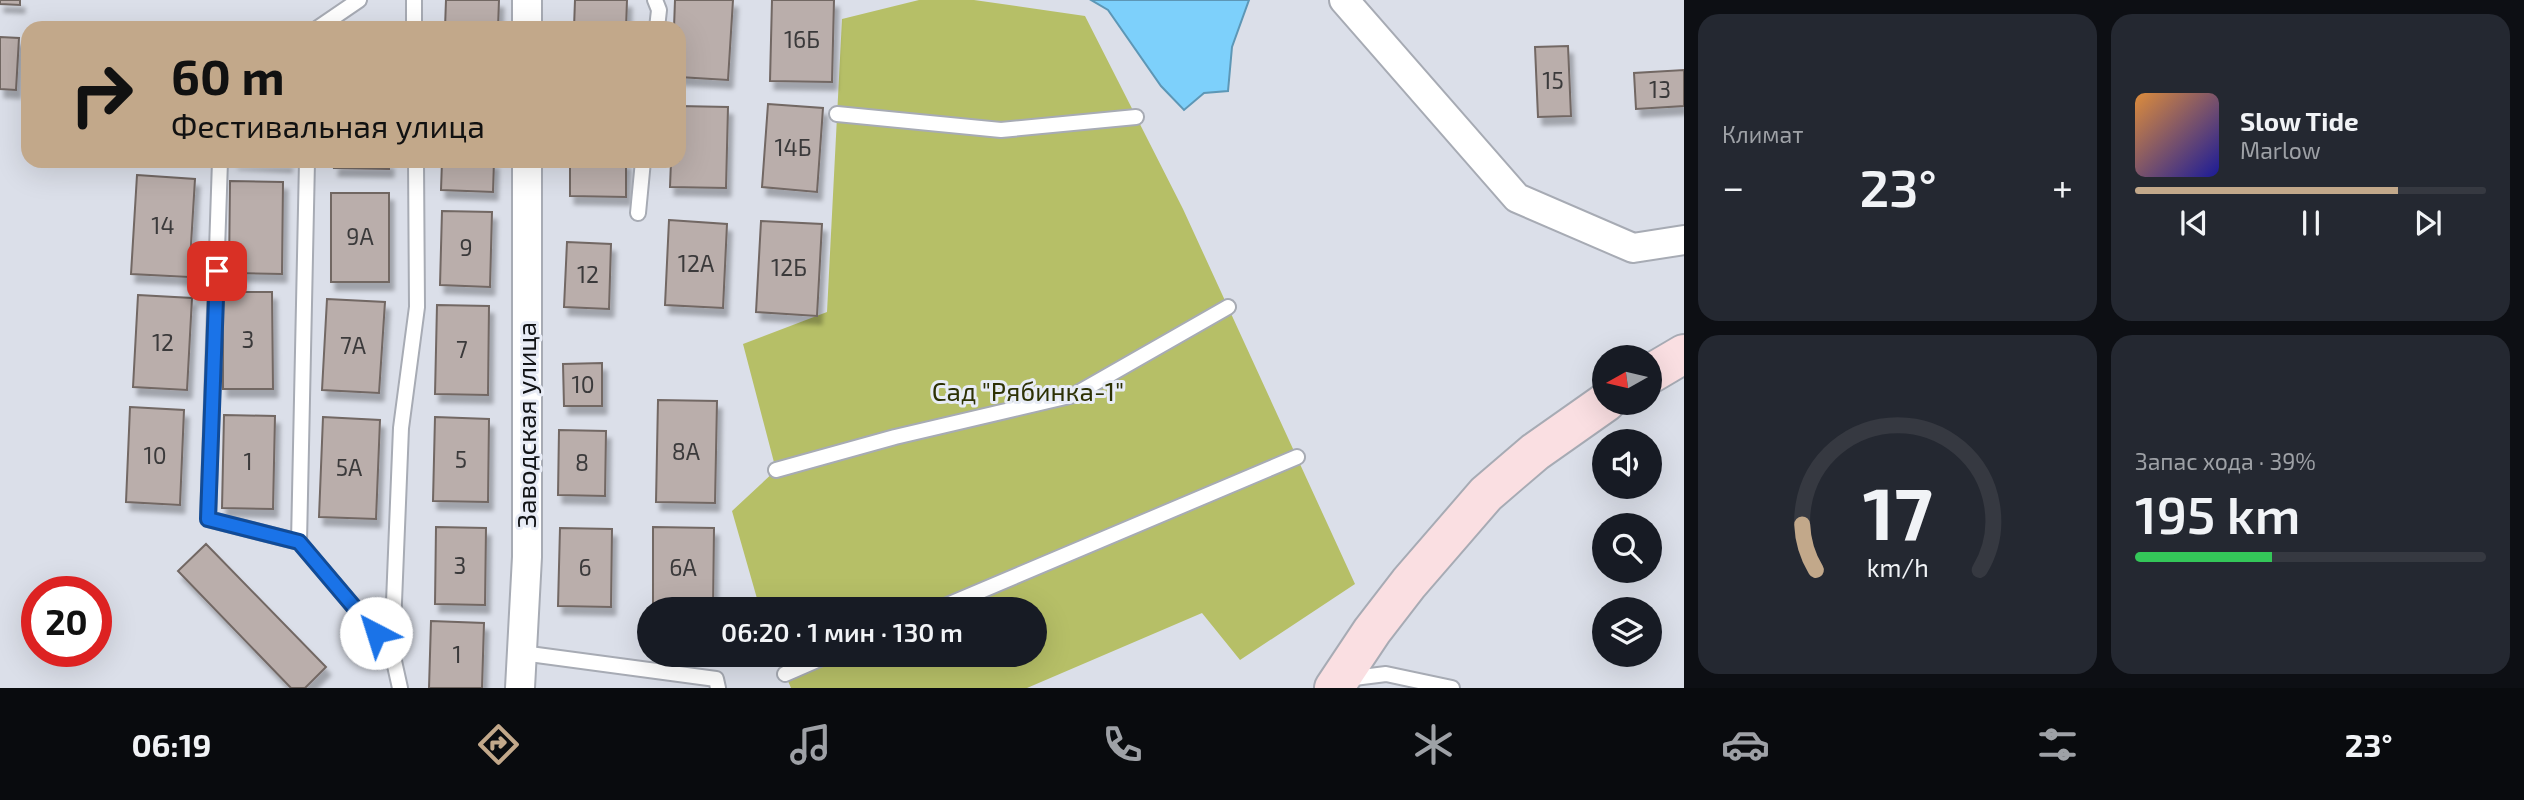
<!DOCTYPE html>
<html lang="ru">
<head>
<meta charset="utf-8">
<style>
	body { margin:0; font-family:"Exo 2",sans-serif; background:#242831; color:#f1f3f6; height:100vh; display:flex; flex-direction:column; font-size:26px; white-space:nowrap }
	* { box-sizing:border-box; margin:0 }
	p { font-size:23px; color:#9ea1a6 }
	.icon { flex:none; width:38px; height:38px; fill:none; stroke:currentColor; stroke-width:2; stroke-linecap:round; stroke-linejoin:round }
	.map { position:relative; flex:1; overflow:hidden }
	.sheet { display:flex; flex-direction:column; gap:14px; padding:14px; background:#0d0f14; width:840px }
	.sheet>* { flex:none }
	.banner { position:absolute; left:21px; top:21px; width:665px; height:147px; border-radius:21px; box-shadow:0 7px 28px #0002; background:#c2a88a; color:#111; overflow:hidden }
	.needle { width:46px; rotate:262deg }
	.fabs { position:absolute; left:1592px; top:345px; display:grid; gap:14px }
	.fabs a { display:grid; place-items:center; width:70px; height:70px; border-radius:50%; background:#171b24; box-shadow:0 7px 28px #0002; font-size:35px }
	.speed { position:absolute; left:21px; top:576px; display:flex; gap:14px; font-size:35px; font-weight:700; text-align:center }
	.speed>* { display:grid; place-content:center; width:91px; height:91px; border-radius:50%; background:#171b24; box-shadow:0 7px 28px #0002; line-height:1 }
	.speed .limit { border:10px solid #d22; background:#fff; color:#111 }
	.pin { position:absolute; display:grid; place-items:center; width:60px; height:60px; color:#fff; margin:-30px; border-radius:14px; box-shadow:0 4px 10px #0006 }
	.me { position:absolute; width:77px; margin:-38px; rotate:320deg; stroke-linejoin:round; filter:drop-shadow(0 0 5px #0008) }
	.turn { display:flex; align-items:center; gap:24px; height:147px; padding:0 35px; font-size:32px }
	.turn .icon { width:91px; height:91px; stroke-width:2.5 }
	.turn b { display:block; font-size:49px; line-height:60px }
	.big { font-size:52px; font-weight:600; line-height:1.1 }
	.sheet .card { flex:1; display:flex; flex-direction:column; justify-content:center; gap:10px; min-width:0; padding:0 24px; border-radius:21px; background:#242831 }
	.sheet .dial { align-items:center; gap:0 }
	.dial svg { height:182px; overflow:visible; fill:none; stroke:#363941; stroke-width:7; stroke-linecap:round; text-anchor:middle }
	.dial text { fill:#f1f3f6; stroke:none }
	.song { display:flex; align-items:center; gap:21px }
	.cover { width:84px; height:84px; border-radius:10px; background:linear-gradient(135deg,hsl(30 70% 55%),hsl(240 70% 35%)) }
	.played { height:7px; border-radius:4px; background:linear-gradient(90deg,#c2a88a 75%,#363941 75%) }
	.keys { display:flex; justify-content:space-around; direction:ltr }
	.heat { display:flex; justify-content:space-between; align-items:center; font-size:38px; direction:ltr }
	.charge { height:10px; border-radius:5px; background:linear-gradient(90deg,#34c759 39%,#363941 0) }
	.sheet .tiles { flex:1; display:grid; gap:14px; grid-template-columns:repeat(2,1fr) }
	.trip { position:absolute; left:637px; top:597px; width:410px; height:70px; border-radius:35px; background:#171b24; box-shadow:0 7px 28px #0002; font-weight:600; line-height:70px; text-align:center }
	.menu { display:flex; height:112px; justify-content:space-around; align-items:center; background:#090b0e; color:#9ea1a6 }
	.menu .icon { width:49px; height:49px }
	.menu .current { color:#c2a88a }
	.menu b { font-size:32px; color:#f1f3f6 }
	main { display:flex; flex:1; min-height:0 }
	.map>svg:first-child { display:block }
	.green { fill:#b6bf67 }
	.water { fill:#7dd0fb; stroke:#5d97b6; stroke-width:2 }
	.building { fill:#baaeab; stroke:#726764; stroke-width:2; filter:url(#shadow) }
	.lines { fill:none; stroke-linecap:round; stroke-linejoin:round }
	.lane-casing { stroke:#a7abb4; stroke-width:18 }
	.street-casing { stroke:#a7abb4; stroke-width:32 }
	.secondary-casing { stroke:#a7abb4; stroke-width:42 }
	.lane { stroke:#fff; stroke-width:14 }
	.street { stroke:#fff; stroke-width:28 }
	.secondary { stroke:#fadfe2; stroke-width:38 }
	.route-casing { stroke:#114b97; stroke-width:18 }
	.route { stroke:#1a73e8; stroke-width:12 }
	.labels { text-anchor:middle; stroke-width:6; stroke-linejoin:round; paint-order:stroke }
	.number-label { font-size:23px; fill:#3b3a3b }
	.park-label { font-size:26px; fill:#2d3104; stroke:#e8ecf6 }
	.street-label { font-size:26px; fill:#111316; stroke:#e8ecf6 }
</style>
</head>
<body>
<main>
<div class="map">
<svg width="1684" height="688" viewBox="0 0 1684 688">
	<defs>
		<filter id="shadow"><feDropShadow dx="4.5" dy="8" stdDeviation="2" flood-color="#0004"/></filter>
	</defs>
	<rect width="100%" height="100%" fill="#dbdfe9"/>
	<path class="green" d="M919,0H974L1085,16L1183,209L1355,584L1240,660L1202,613L1027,688H791L777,655L1034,654V609H760L732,511L776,470L743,344L827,312L842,19Z"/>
	<path class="water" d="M1091,0H1249L1232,47L1228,91L1204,93L1184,110L1161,86L1108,10Z"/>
	<path class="building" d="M0,0H20V5L0,4Z
		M446,0H499L498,28H445Z
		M575,0H627L626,28H574Z
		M675,0H733L728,80L679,77V28H674Z
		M772,0H834L832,82L770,81Z
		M0,37L19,38L16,90L0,89Z
		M1568,46L1571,116L1538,117L1535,47Z
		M1684,70V106L1636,109L1634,73Z
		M768,104L823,108L817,192L762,187Z
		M679,106L728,107L726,188L670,187L671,161H679Z
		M233,161H288L287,164Z
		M335,161H389V169L334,168Z
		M442,161H494L493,192L441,190Z
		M570,161H626V197L570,196Z
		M137,175L195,179L189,277L131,274Z
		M230,181L283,182L282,274L229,273Z
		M331,193H389V282H331Z
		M442,211L492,212L490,287L440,285Z
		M669,220L727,224L723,308L665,305Z
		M761,221L822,224L817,316L756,312Z
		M567,242L611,244L609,309L564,307Z
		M223,292H272L273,389H223Z
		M138,295L192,298L187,390L133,387Z
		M327,299L385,302L379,393L322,390Z
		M437,305L489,306L488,395L435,394Z
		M602,363V406H564L563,364Z
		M658,400L717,401L715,503L656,502Z
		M130,407L184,410L180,505L126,502Z
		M224,415L275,416L273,509L222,508Z
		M323,417L380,420L376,519L319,517Z
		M435,417L489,419L488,502L433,501Z
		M559,430L606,431L605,496L558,495Z
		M436,527L486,528L485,605L435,604Z
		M653,527L714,528L713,609H653Z
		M560,528L612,529L611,607L558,606Z
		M206,544L326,667L305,688H291L178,571Z
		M431,621L484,623L482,688H429Z"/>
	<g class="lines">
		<g class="lane-casing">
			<path id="lane" d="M414,0V28
				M655,0L659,10L657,28
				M318,28L359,0
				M837,114L1001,130L1136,117
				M220,161L208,519L299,542L392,652L400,688
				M638,213L643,161
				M776,470L895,437L1074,395L1228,307
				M299,542L307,161
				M938,609L1297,457
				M392,652L401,428L417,307L416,161
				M522,653L716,679L718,688
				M785,674L831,654
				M1346,679L1386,674L1452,688"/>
		</g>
		<g class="street-casing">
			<path id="street" d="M1344,0L1517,198L1633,248L1684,240
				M527,28V0
				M520,688L527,557V161"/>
		</g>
		<g class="secondary-casing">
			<path id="secondary" d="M1650,374L1684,354
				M1334,688L1372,631L1409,583L1486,494L1535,452L1606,402"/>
		</g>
		<use href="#lane" class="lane"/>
		<use href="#street" class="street"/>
		<use href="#secondary" class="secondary"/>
	</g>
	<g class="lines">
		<g class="route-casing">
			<path id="route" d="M217,271L208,519L299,542L376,633"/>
		</g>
		<use href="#route" class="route"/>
	</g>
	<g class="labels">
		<g class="number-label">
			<text x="802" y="48">16Б</text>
			<text x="1553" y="89">15</text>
			<text x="1660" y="98">13</text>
			<text x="793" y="156">14Б</text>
			<text x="163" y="234">14</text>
			<text x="360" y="245">9А</text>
			<text x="466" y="256">9</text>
			<text x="696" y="272">12А</text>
			<text x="789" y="276">12Б</text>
			<text x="588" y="283">12</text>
			<text x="248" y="348">3</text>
			<text x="163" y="351">12</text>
			<text x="353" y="354">7А</text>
			<text x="462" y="358">7</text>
			<text x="583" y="393">10</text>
			<text x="686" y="460">8А</text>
			<text x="155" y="464">10</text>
			<text x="461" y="468">5</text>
			<text x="248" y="470">1</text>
			<text x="582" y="471">8</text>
			<text x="349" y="476">5А</text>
			<text x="460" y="574">3</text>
			<text x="585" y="576">6</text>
			<text x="683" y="576">6А</text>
			<text x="457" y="663">1</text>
		</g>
		<g class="park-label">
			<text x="1028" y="401">Сад "Рябинка-1"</text>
		</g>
		<g class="street-label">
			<text transform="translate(527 425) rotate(-90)" y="9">Заводская улица</text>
		</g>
	</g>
</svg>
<div class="fabs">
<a><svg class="needle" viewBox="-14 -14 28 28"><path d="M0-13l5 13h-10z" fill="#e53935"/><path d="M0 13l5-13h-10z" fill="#9ea1a6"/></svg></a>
<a><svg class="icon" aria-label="sound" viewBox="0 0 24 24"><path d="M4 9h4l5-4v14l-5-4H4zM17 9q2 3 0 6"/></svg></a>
<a><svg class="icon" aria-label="search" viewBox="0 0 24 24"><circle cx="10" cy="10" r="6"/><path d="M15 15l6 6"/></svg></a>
<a><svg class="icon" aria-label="layers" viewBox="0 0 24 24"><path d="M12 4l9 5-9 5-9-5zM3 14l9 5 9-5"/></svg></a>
</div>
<div class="speed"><div class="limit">20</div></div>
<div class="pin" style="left:217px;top:271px;background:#d93025"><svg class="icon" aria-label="arrive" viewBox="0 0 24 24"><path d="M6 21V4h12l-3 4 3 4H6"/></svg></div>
<svg class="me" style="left:376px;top:633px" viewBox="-20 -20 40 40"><circle r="19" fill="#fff"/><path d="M0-13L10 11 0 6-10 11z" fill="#1a73e8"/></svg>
<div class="trip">06:20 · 1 мин · 130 m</div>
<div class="banner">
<div class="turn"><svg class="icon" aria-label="right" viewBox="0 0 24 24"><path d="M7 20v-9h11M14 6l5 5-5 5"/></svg><div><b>60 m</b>Фестивальная улица</div></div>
</div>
</div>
<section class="sheet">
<div class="tiles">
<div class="card"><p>Климат</p>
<div class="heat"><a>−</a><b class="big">23°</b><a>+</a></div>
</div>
<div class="card">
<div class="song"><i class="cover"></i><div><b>Slow Tide</b><p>Marlow</p></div></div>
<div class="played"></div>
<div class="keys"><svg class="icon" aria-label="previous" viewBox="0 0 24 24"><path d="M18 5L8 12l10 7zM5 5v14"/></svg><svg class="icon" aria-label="pause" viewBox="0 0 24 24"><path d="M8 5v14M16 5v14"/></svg><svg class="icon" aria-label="next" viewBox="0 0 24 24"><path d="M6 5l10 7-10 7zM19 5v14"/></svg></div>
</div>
<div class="card dial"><svg viewBox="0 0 100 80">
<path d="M14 69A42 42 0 1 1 86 69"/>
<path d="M14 69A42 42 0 0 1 8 49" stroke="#c2a88a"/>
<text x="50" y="56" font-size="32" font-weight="700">17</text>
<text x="50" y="72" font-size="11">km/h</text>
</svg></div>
<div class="card"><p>Запас хода · 39%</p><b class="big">195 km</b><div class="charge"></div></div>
</div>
</section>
</main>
<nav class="menu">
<b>06:19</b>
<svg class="icon current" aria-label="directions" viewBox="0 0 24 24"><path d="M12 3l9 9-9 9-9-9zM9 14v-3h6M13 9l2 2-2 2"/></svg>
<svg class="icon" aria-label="music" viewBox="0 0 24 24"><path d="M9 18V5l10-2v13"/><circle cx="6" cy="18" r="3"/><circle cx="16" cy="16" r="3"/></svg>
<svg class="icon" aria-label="phone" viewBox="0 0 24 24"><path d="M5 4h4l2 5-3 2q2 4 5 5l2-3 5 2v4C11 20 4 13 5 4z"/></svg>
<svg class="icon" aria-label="climate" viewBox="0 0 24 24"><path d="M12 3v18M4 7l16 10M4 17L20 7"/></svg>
<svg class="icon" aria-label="car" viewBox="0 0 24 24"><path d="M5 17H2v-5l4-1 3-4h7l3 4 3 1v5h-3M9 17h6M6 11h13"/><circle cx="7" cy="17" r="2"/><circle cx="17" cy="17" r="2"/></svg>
<svg class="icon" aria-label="filters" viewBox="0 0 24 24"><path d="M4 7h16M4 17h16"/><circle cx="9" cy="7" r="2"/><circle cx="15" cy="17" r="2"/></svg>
<b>23°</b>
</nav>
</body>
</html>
